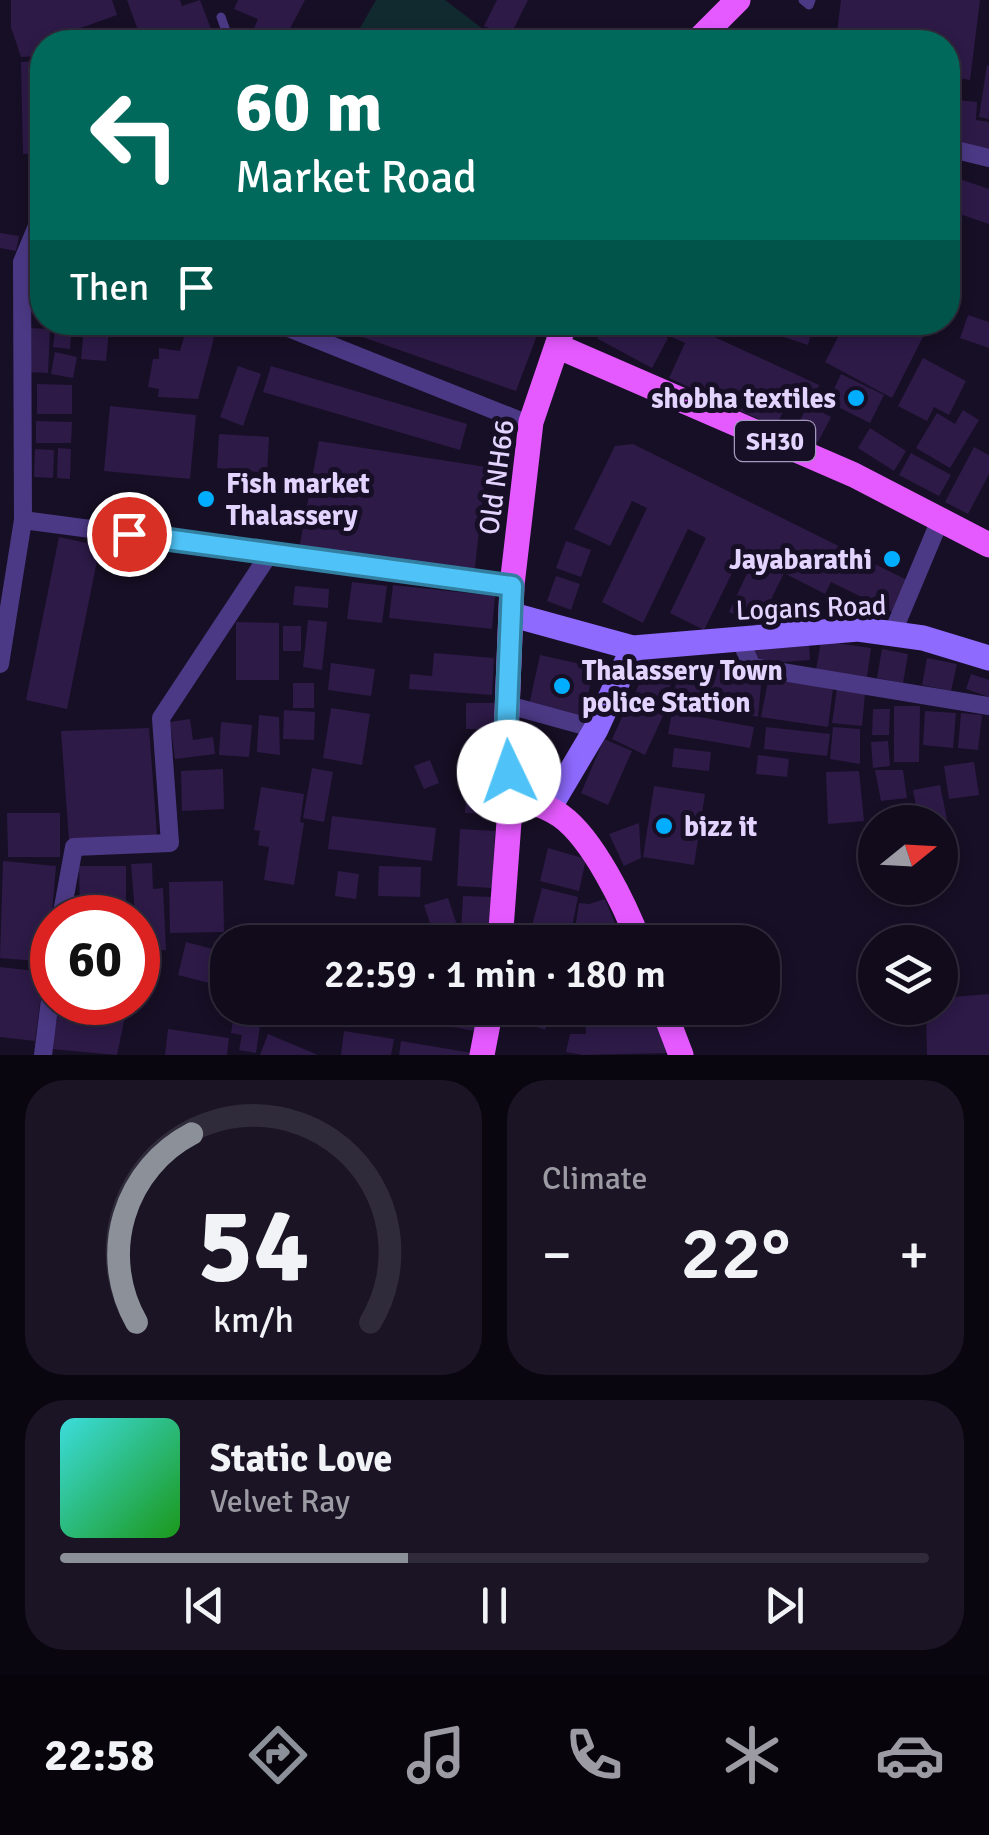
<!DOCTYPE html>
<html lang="en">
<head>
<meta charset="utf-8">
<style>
	body { margin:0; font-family:Signika,sans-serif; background:#1a1425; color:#f1f3f6; height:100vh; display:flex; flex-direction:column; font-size:38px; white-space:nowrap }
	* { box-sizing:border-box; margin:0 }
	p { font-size:32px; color:#9c9ba3 }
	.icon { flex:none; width:55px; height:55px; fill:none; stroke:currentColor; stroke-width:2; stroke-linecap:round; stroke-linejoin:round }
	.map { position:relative; height:1055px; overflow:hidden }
	.details { display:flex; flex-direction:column; gap:25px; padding:25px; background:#09060f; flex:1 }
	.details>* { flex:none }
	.top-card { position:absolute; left:30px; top:30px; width:930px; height:305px; border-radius:40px; box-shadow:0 5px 15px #0003,0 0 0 2px #302b3b; background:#00695c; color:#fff; overflow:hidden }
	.needle { width:65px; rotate:72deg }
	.fabs { position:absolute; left:858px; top:805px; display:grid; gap:20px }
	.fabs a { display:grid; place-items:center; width:100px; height:100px; border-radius:50%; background:#110b1c; box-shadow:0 5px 15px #0003,0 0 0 2px #302b3b; font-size:50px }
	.speed { position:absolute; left:30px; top:895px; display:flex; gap:20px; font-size:50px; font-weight:700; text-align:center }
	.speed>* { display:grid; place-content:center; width:130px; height:130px; border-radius:50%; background:#110b1c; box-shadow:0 5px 15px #0003,0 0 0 2px #302b3b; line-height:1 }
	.speed .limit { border:15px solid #d22; background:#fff; color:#111 }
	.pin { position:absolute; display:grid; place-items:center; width:85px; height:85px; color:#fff; margin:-42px; border:5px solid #fff; border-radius:50%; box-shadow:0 2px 10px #0007 }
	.me { position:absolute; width:110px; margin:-55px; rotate:357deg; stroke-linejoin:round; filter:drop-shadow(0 0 8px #0008) }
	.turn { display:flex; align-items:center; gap:35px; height:210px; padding:0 40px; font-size:45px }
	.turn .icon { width:130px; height:130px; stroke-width:2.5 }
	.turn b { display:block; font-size:70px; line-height:85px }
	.then { display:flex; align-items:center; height:95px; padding:0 40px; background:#0003; gap:20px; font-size:38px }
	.big { font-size:75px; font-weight:600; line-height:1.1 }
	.details .tile { flex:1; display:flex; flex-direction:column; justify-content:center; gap:15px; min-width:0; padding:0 35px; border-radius:40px; background:#1a1425 }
	.details .dial { align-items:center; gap:0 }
	.dial svg { height:260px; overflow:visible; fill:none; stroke:#302b3b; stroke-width:7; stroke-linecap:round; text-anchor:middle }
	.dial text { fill:#f1f3f6; stroke:none }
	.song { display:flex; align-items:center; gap:30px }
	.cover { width:120px; height:120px; border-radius:15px; background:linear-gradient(135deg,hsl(180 70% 55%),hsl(120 70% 35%)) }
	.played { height:10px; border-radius:5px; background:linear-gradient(90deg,#8c9099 40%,#302b3b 40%) }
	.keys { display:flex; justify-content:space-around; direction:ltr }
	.heat { display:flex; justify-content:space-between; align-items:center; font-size:55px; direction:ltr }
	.details .tiles { flex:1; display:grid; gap:25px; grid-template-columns:1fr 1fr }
	.tile:last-child { grid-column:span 2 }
	.trip { position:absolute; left:210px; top:925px; width:570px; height:100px; border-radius:40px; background:#110b1c; box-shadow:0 5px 15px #0003,0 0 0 2px #302b3b; font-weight:600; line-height:100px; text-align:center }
	.menu { display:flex; height:160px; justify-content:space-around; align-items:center; background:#07040b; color:#9c9ba3 }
	.menu .icon { width:70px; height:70px }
	.menu .current { color:#8c9099 }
	.menu b { font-size:45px; color:#f1f3f6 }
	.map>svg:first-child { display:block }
	.green { fill:#112a2f }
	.building { fill:#2d1a47 }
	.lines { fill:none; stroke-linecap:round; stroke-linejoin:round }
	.lane { stroke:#4c3985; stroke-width:9 }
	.street { stroke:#4c3985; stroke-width:18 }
	.secondary { stroke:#8e6aff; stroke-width:25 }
	.primary { stroke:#e55aff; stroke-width:25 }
	.route-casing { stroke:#337fa1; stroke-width:25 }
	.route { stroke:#4fc3f7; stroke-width:18 }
	.poi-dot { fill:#00adfe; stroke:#170f25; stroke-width:4 }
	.labels { text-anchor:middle; stroke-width:10; stroke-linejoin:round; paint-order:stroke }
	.shield { fill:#170f25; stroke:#a598be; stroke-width:2.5 }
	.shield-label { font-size:25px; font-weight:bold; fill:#e2d3ff }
	.poi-label { font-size:28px; font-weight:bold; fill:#e2d3ff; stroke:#170f25; text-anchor:start }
	.street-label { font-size:28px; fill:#e2d3ff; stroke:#170f25 }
</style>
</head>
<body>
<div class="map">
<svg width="989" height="1055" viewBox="0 0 989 1055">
	<rect width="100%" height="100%" fill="#170f25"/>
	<path class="green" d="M376,0H445L492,36L489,42H352Z"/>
	<path class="building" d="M11,0H112L117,15L75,30L79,42H42V56L21,57L11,27Z
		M127,0H180L182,6L200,0L216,42H114L139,33Z
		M238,0H305L283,42H248L258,19L234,9Z
		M497,0H528L509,38L484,26Z
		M841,0H980L970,80L948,76V42L836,40Z
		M42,61V153L23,154L21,62Z
		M987,65L989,66V119L979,117Z
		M948,99L977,102L976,120L989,122V152L948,144Z
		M948,175L989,189V224L948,210Z
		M0,233L19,236L16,251L0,248Z
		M968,315L989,322V348L960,338Z
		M56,322H72L70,349L53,347Z
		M171,322H179L214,338L198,399L158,397L159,389L148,387L153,359H159V348L180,351L184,337L168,333Z
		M320,322H542L516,391Z
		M596,322H634L668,338L652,368L598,339Z
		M639,322H682L819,385L811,403L791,394L776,427L669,378L685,343Z
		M739,322H814L808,345Z
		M846,322H919L928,327L892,398L825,362Z
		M84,327L109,330L106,361L81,359Z
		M29,328L50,329L48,373L27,372Z
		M55,352L77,357L73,378L51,374Z
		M923,358L966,381L949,415L934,407L927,421L898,406Z
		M238,366L261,374L243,426L220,417Z
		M271,366L467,424L460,450L263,392Z
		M841,374L884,395L870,423L828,402Z
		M37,384L72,385V414H37Z
		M808,405L831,417L818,442L795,430Z
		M110,406L196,415L190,479L104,471Z
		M963,410L979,420L950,468L916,448L937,413L955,424Z
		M36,421L72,422L71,443H36Z
		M870,428L906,451L894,471L858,448Z
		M219,434L269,437L267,473L217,468Z
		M319,441L486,467L474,576L299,549Z
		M633,444L909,581L894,613L831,582L825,594L784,573L758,626L729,612L751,565L739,559L704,630L670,613L706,538L688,529L643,623L602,602L647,508L632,501L610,546L574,529L615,446Z
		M974,447L989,455V474L968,514L945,502Z
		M58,448L71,449L70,479L57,478Z
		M35,449L54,450L53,478L34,477Z
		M911,453L951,475L939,496L899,475Z
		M59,537L100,546L67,709L26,700Z
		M566,541L591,550L581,577L556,568Z
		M556,576L580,584L571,610L547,601Z
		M352,582L387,586L382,623L347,619Z
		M393,585L495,596L492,629L389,618Z
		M295,586L329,589L328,608L293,605Z
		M308,620L327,622L322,670L303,667Z
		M236,622L279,623V680H236Z
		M283,626H301V651H283Z
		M821,641L871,648L867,677L816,670Z
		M809,645L810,660L756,664L755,649Z
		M882,649L908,654L903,683L877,678Z
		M434,653L494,658L492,695L409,689L410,674L432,676Z
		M540,655L594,667L583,717L529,705Z
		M927,658L957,664L951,691L922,685Z
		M649,660L676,671L662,707L634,696Z
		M331,663L375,669L371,696L328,690Z
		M683,663L762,675L758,717L672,697Z
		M971,674L989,680V697L966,689Z
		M769,676L833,688L828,727L761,717Z
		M293,683H314V708H293Z
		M837,689L865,693L862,726L832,723Z
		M631,698L664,714L645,755L612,739Z
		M466,703H494V729H466Z
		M894,706H920L919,762H894Z
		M331,708L370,714L362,765L323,758Z
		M873,709H890L889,735H872Z
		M284,710L315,712L314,740L283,739Z
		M925,711L956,713L953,748L923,745Z
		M672,712L754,727L750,748L668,734Z
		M961,713L982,715L978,750L958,748Z
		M259,715L279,717L280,755L257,752Z
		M190,719L193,740L213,737L215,754L175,759L170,722Z
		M221,722L252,725L249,757L219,755Z
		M766,727L830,734L827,756L764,749Z
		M833,727L860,729V764L830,759Z
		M149,728L157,835L69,840L61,731Z
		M604,739L632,751L608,805L581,793Z
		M888,741L890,766L873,768L871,742Z
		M475,745L496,746L493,814L465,813L467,778H474Z
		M674,748L711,752L709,771L672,767Z
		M758,755L789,759L787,777L756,774Z
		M430,760L439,783L424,789L414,766Z
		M974,762L979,795L949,799L944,766Z
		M312,768L333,772L324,822L303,818Z
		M223,769L224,809L182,811L181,771Z
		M875,770H903L907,798L881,801Z
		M859,771L864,821L828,824L826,772Z
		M940,785L947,819L919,822L913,790Z
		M654,786L705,794L694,865L643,857Z
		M261,787L304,794L300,822L304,823L294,885L264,880L269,847L258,845L260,831L254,830Z
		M7,813H60V857H8Z
		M332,816L436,828L432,861L328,849Z
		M639,823L641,858L624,866L609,834Z
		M460,829L495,831L492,888L457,886Z
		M548,848L586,859L579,891L540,881Z
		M3,861L56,866L48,962L0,958Z
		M152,863L153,889L163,888L166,950L138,952L131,864Z
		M79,866H126V918H80Z
		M379,866L421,867L420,897L378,896Z
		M338,871L359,874L356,899L335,896Z
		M223,881L224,932L170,933L169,882Z
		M542,888L578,897L569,942L529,937Z
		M463,896L494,897L492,934L461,932Z
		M448,898L458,928L434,935L424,905Z
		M605,899L621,938L573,942L579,903L589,904Z
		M696,925L702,942H661L659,937Z
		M186,942L228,953V988L178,975Z
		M0,967L44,972L35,1041L0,1037Z
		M989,994V1055H927L926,1008H940V998Z
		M60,1002H128L117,1055L51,1049Z
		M339,1008H381L379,1020L338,1013Z
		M399,1008H479L475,1031L397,1017Z
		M509,1008H552L545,1030L507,1016Z
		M585,1008L608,1012V1008H649L653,1026H668L667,1053L582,1055L566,1052L570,1034H586Z
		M234,1015L261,1019L256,1053L239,1050L242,1035L231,1033Z
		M168,1029L229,1038L227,1055H165Z
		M344,1031L394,1039L391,1055H341Z
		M268,1034L318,1055H260Z
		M401,1041L472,1053V1055H399Z"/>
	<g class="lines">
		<path class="lane" d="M803,0L809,5L811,0
			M221,17L230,42"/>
		<path class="street" d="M948,148L989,158
			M273,322L526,423L531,422
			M23,520L512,585
			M893,632L940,520
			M740,639L752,667L989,706
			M0,664L23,520L22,262L42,214
			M508,705L596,729
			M61,918L74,847L170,843L161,718L270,553
			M43,1055L52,984"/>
		<path class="secondary" d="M513,615L633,648L858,629L923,638L989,658
			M549,808L596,729L633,648"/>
		<path class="primary" d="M696,42L738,0
			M557,346L854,475L989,545
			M511,795C528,801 546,805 561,816C593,839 625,905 639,942
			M500,942L511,795L506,736L512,585L531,422L565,322
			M663,1008L681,1055
			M482,1055L491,1008"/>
	</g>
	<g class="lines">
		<g class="route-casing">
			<path id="route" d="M129,534L512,586L506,736L509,772"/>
		</g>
		<use href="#route" class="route"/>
	</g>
	<g class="poi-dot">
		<circle cx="856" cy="398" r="10"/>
		<circle cx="206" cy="499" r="10"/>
		<circle cx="892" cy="559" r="10"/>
		<circle cx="562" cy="686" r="10"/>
		<circle cx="664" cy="826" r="10"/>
	</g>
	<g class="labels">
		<rect class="shield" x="735" y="421" width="80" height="40" rx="8"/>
		<g class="shield-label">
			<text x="775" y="450">SH30</text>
		</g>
		<g class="poi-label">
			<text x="836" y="408" text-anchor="end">shobha textiles</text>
			<text x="226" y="493">Fish market<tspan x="226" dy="32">Thalassery</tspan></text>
			<text x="872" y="569" text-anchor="end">Jayabarathi</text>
			<text x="582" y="680">Thalassery Town<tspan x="582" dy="32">police Station</tspan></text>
			<text x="684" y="836">bizz it</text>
		</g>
		<g class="street-label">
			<text transform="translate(496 477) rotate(-82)" y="10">Old NH66</text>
			<text transform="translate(811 607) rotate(-2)" y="10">Logans Road</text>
		</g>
	</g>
</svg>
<div class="fabs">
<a><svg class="needle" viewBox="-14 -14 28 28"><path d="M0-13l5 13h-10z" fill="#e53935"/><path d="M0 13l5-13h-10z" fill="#9c9ba3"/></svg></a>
<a><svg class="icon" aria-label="layers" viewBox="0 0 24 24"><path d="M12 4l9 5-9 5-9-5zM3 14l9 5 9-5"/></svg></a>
</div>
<div class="speed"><div class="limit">60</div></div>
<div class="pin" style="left:129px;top:534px;background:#d93025"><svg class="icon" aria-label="arrive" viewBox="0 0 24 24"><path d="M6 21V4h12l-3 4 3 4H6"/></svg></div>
<svg class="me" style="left:509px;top:772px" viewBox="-20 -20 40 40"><circle r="19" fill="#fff"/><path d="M0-13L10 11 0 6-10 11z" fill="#4fc3f7"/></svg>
<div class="trip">22:59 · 1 min · 180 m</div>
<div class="top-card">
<div class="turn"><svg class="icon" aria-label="left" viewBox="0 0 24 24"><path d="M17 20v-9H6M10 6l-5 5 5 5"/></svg><div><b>60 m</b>Market Road</div></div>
<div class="then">Then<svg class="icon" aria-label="arrive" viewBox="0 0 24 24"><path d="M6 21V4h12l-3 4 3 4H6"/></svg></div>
</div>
</div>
<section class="details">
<div class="tiles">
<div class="tile dial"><svg viewBox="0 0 100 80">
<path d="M14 69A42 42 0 1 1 86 69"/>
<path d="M14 69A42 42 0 0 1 31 11" stroke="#8c9099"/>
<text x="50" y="56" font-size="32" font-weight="700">54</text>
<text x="50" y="72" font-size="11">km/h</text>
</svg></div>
<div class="tile"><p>Climate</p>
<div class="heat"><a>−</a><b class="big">22°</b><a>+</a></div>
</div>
<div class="tile">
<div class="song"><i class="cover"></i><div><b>Static Love</b><p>Velvet Ray</p></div></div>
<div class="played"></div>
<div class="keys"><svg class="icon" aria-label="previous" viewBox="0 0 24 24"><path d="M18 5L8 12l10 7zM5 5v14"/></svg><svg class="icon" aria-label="pause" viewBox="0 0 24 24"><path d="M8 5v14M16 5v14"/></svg><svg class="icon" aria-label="next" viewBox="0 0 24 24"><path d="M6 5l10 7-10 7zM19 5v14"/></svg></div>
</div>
</div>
</section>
<nav class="menu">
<b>22:58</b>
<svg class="icon current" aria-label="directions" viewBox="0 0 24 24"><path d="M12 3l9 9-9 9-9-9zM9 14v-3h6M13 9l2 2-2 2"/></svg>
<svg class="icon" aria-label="music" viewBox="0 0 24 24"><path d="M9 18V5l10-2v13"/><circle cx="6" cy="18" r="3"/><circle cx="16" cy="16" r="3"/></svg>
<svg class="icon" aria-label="phone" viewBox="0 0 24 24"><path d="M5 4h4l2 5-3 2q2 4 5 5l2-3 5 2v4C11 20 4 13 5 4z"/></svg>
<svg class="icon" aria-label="climate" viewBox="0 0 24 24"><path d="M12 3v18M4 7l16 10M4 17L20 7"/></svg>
<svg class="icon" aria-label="car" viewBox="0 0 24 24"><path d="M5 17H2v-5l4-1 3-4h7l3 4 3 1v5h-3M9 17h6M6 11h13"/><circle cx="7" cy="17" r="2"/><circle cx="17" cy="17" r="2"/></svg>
</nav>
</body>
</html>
